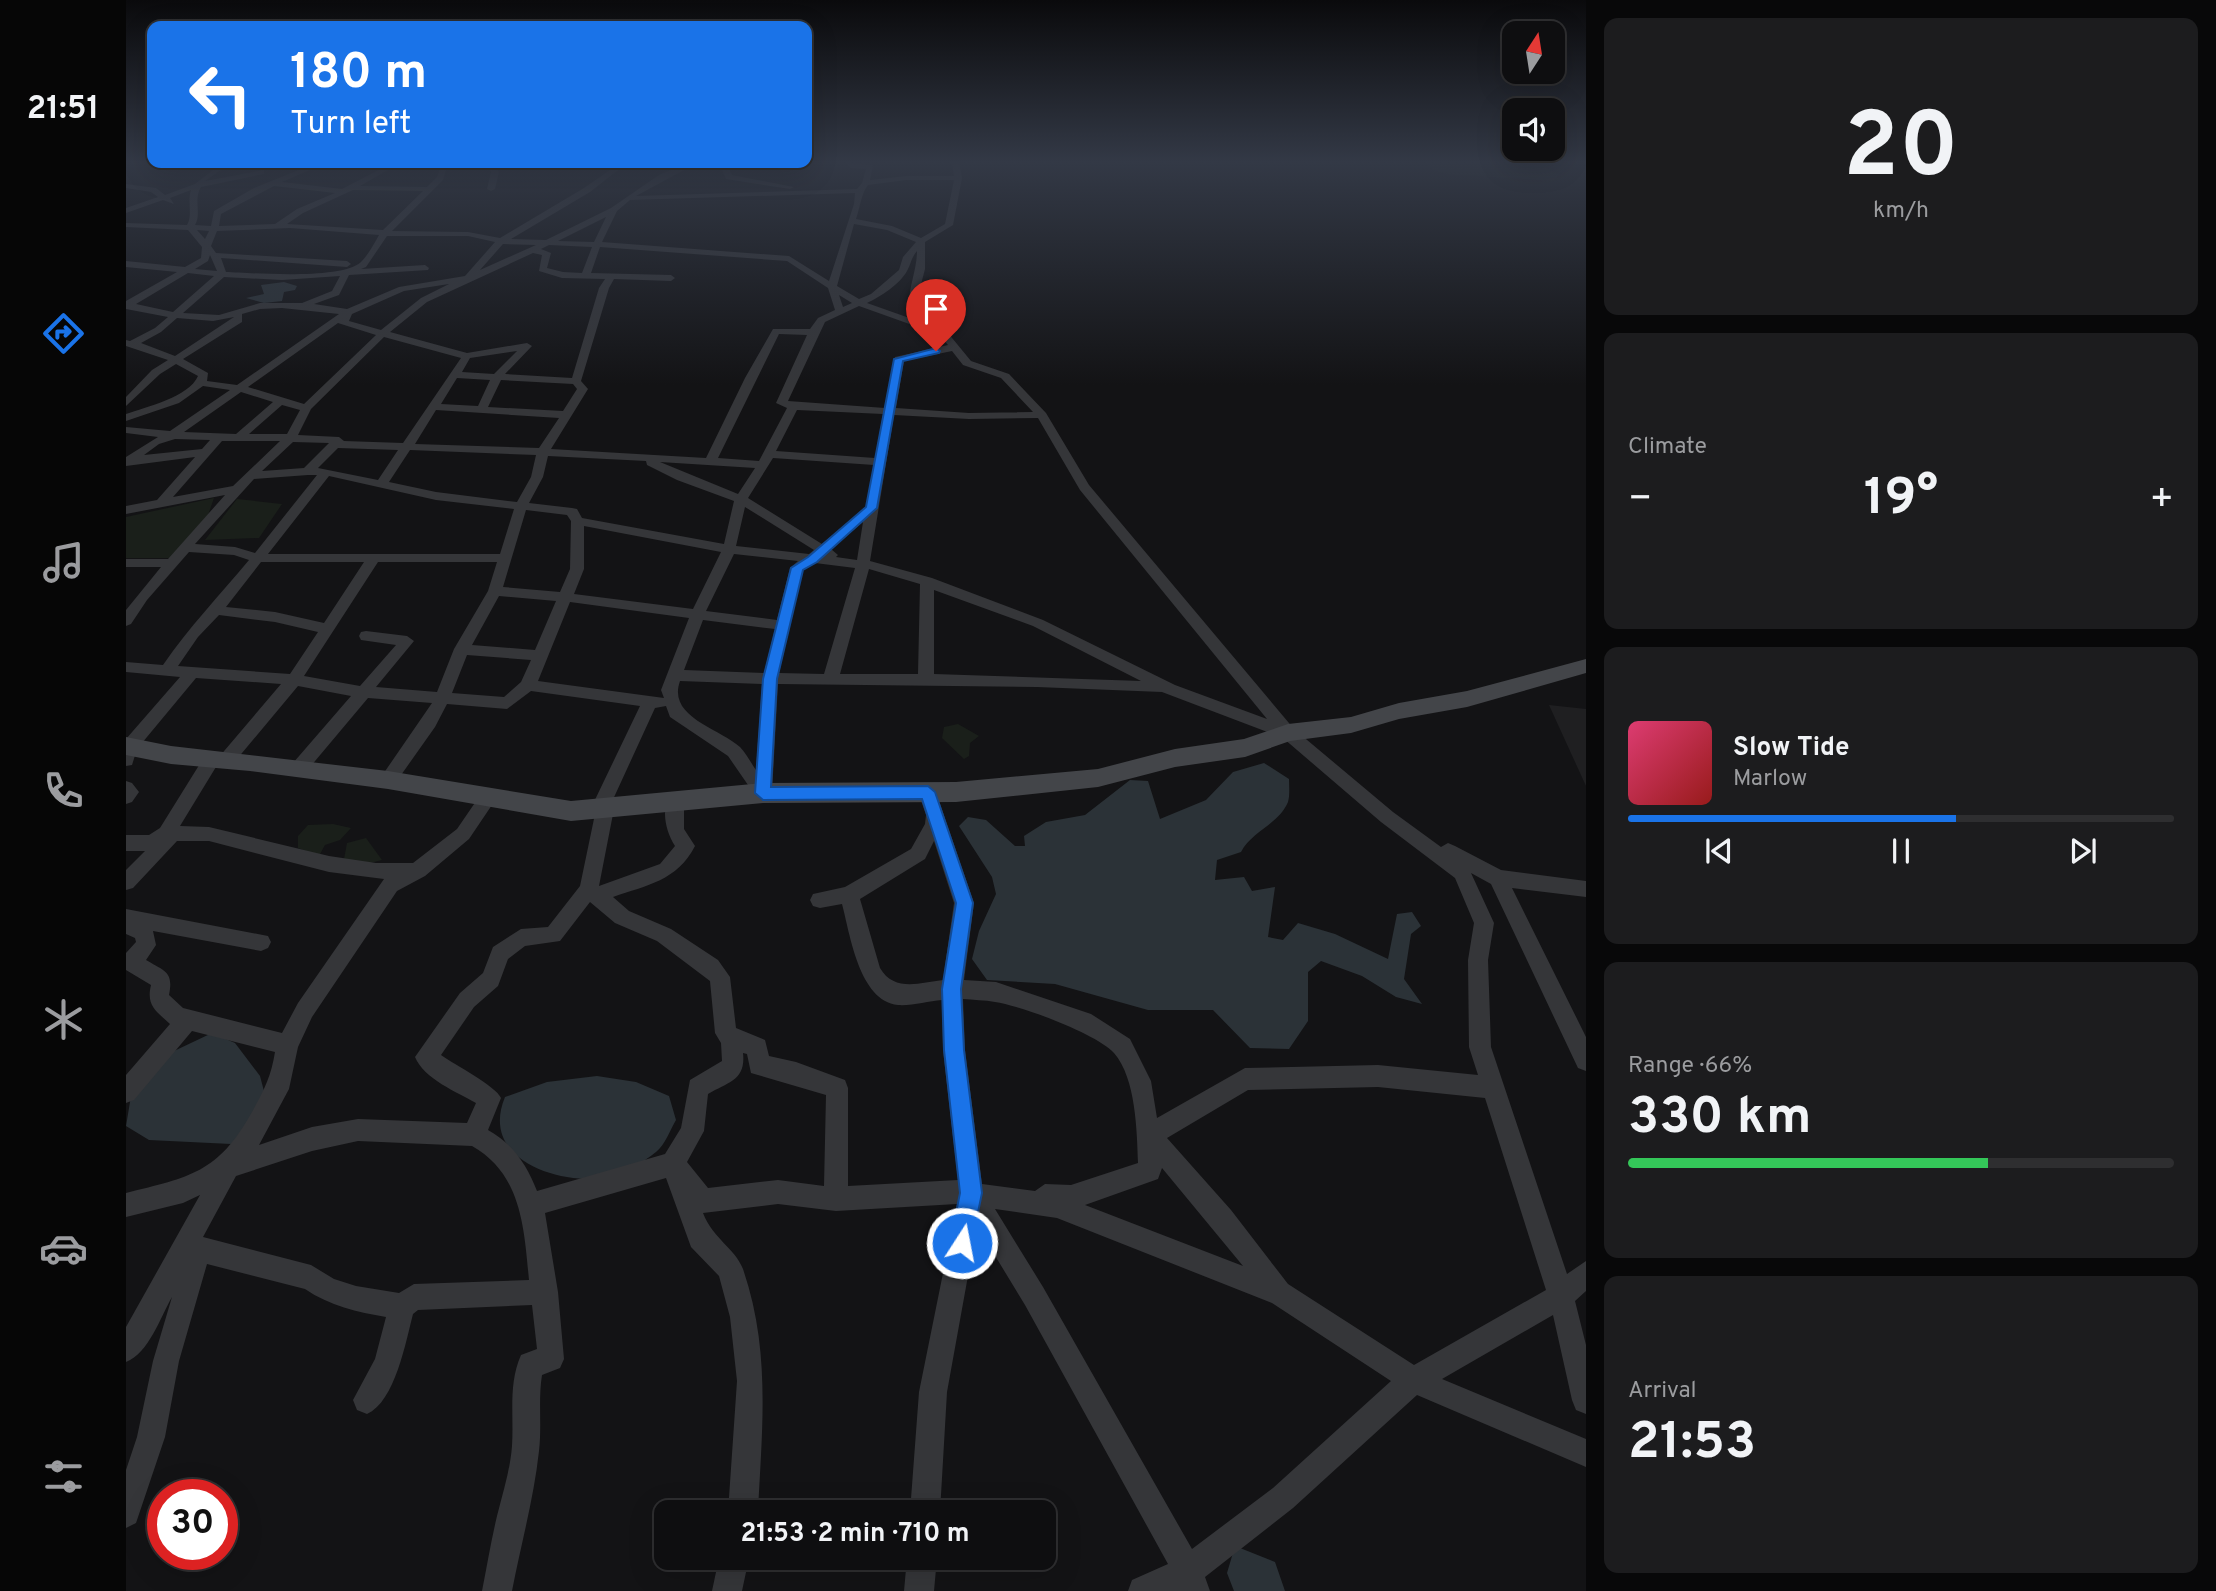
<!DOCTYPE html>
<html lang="en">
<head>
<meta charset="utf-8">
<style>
	body { margin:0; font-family:Overpass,sans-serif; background:#1c1c1e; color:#f1f3f6; height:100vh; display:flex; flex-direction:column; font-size:26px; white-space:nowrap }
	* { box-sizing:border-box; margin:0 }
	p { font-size:23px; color:#9b9c9f }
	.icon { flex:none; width:38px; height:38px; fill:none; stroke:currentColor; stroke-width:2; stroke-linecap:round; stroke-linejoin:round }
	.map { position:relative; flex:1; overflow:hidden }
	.side { display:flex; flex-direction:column; gap:18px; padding:18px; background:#080809; width:630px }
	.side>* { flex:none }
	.top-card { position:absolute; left:21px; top:21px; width:665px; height:147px; border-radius:14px; box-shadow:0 7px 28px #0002,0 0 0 2px #2e2e30; background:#1a73e8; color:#fff; overflow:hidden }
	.needle { width:46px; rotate:12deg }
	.fabs { position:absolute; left:1376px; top:21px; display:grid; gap:14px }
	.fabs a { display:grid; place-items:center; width:63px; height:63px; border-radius:14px; background:#0e0e10; box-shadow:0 7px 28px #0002,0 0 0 2px #2e2e30; font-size:35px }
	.speed { position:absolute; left:21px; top:1479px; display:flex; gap:14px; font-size:35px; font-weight:700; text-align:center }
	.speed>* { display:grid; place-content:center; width:91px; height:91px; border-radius:50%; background:#0e0e10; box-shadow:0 7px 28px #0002,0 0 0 2px #2e2e30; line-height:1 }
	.speed .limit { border:10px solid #d22; background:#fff; color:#111 }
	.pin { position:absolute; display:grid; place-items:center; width:60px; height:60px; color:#fff; margin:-72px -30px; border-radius:50% 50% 50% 0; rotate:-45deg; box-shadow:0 0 7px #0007 }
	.pin .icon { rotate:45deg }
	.me { position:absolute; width:77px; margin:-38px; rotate:11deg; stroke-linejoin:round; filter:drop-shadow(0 0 5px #0008) }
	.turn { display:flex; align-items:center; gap:24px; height:147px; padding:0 28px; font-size:32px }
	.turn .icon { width:91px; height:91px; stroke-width:2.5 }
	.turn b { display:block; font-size:49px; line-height:60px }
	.big { font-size:52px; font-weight:700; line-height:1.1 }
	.side .tile { flex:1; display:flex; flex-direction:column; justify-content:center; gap:10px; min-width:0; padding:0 24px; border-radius:14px; background:#1c1c1e }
	.side .dial { align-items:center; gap:0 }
	.dial b { font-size:91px; line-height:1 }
	.song { display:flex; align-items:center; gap:21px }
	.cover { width:84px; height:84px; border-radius:10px; background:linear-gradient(135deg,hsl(340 70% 55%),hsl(0 70% 35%)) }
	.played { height:7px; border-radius:4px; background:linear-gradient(90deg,#1a73e8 60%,#2e2e30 60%) }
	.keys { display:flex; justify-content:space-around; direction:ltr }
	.heat { display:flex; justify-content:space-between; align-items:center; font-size:38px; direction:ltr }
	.charge { height:10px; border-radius:5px; background:linear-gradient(90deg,#34c759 66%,#2e2e30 0) }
	.trip { position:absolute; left:528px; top:1500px; width:402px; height:70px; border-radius:14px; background:#0e0e10; box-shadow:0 7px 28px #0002,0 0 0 2px #2e2e30; font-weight:700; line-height:70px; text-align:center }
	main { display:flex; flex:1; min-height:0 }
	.tab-bar { display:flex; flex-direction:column; width:126px; justify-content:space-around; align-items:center; background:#060606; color:#9b9c9f }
	.tab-bar .icon { width:49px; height:49px }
	.tab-bar .active { color:#1a73e8 }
	.tab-bar b { font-size:32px; color:#f1f3f6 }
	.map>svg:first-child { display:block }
	.built { fill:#1f1f21 }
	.green { fill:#1a1f1a }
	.water { fill:#2b3237 }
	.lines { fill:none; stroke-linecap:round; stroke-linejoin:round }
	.street { fill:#353639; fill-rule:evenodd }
	.secondary { fill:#434549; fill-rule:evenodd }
	.route { fill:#1a73e8; stroke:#114b97; stroke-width:2 }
</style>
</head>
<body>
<main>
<nav class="tab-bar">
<b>21:51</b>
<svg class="icon active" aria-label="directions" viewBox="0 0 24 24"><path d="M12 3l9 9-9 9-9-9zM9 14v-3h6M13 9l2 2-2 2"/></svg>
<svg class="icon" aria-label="music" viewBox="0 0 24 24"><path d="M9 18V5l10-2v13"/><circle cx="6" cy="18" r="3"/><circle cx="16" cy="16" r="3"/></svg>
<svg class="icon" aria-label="phone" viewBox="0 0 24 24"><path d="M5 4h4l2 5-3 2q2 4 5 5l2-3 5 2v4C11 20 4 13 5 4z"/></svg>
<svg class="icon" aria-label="climate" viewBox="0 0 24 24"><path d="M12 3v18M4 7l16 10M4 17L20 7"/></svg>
<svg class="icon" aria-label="car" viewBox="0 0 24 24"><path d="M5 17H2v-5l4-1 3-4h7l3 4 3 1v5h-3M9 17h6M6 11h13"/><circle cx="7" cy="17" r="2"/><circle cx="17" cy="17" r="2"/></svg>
<svg class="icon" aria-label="filters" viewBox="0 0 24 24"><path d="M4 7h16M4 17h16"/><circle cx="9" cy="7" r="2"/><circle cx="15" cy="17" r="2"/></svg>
</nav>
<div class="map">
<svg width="1460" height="1591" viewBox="0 0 1460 1591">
	<rect width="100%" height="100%" fill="#131315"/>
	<path class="built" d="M1423,705L1460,709V786Z"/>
	<path class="green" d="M1301,162H1410L1433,175L1427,181L1321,174L1305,169Z
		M88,498L80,521L48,558H0V517Z
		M111,499L156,504L133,538L79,540Z
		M832,724L853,736L844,743L843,756L838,759L816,738L818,727Z
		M207,824L225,828L214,840L199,845L193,856L172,848V836L182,825Z
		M240,838L256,860L236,865L218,859L221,843Z"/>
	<path class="water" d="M158,282L171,286L169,290L158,292L156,301L138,303L120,298L138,294L135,285Z
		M1138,763L1163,779C1163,786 1164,795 1162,802C1153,824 1126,831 1115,852L1091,860L1089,880L1118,877L1126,891L1149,887L1142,937L1157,940L1172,923L1209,934L1262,959L1271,914L1286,912L1295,926L1285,934L1278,979L1296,1004L1270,997L1236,976L1195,961L1182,972V1021L1163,1049L1124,1048L1087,1010H1022L929,984L861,980L846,959L853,931L870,894L866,877L833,826L842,817L860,820L889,846H899L898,836L920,822L959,815L1004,780L1022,781L1034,819L1080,800L1107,772Z
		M86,1033L109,1043L134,1076L139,1095L118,1132L105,1144L23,1140L0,1126L5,1096L46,1052Z
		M471,1076L510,1082L543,1096L550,1120C544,1130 539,1145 530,1152C520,1160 500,1174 488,1177C438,1187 352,1162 379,1097L421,1082Z
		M1109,1546L1149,1562L1159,1591H1108L1101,1573Z"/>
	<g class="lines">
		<path class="street" d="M719,162L747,165L744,180L780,176H828L826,162H833L836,178L827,225L799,242V269L792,296L793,306L808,316L845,361L883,374L920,413L963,485L1168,729L1267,812L1315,847L1322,843L1329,846L1375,870L1460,881V897L1386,888L1460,1037V1071L1452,1068L1365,884L1345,873L1368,923L1362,960L1365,1047L1441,1274L1460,1261V1291L1449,1301L1460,1345V1414L1450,1410L1446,1400L1427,1315L1316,1379L1460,1439V1467L1291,1395L1167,1508L1079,1577L1084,1591H1002L1006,1580L1042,1564L899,1305L851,1226L821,1392L814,1512H784L793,1392L831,1204L710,1211L652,1204L577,1213C587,1239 609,1248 617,1269C645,1351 636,1427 632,1512H602L611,1381L604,1317L593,1276L565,1247L540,1178L419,1213L432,1292L438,1359L434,1368L416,1375C412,1400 416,1426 413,1451C408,1498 395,1544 386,1591H356C361,1566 365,1541 371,1516C377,1492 384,1471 386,1446C388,1415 382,1384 395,1355L411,1349L406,1305L292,1310L287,1314C280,1341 269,1402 241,1414L231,1410L227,1400L249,1359L260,1317C231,1312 204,1306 179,1289L81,1264L53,1361L39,1437L10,1523L0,1528V1470L11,1437L27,1361L46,1297C34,1318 23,1353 0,1362V1327L74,1195L57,1203L0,1217V1193C64,1177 92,1173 126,1112C138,1090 145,1077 149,1052L66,1031L8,1100L0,1103V1075L44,1024C30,1011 20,1006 25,985L0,970V953L10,942L9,938L0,934V909L142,936L145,942L142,948L135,951L27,931L30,945L20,960C38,971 48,971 43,995L57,1008L156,1033L172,1003L258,879L203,872L83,841H51L7,888L0,890V870L19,851H0V835H23L34,828L80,754L86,753L93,757L155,684L70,678L11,749L6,765L0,766V739L54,677L0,672V662L37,665C63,627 94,595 123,560L108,555L63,552L21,600L5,624L0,626V610L35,567H0V559H42L99,495L0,514V506L31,500L69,457L0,466V457L32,437L0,433V427L44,431L104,390L77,386L53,403L0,421V414C20,407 63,397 72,376L50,364L34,374L0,406V397L26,370L42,360L0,346V340L4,341L29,328L42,317L0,309V301L51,272L0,267V261L59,267L75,258L76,247L62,230L0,227V223L61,225C67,215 61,202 65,190L44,198L48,204L37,200L0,213V208L32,197L25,192L0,188V184L30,188L39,195L69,184L96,163H105L79,181L138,170V174L75,187C67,200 76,213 69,225L85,226L88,211L128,188L190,163H200L156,182L216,189L266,163H274L234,186L301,187L311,177L316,163H322L317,180L266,231L342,232L374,238L458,188L494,163H501L464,192L385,239L420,240L485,208L533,175L561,163H571L510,196L731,189L736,183L740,169L725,168ZM780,180H828L819,224L795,238L766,226L730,219C734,208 735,194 742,185ZM148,186L209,193L171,209L149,224L93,226L95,214ZM227,190L297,191L257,230L161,224L177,213ZM729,193L728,204L703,281L663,256L476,242L491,211L504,200ZM480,217L468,242L432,241ZM728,224L761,230L790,242L777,257L773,270L745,294L733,299L711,286ZM164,228L253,235C248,244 242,255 235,262C216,280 127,273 100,272L95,258L221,267L225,264L221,261L90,253L85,246L91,231ZM71,230L83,231L79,239ZM261,236H342L369,242L339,276L273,287L221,309L188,304L213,295L223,275L302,270L303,268L299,265L235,269L240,267ZM377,244L410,245L354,270ZM423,245L466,247L456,273L437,272L421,268L425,253L415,249ZM474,247L661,261L702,288L709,310L692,318L684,329H647L619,378L580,458L425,449L462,389L455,381L483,288L488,279L545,281L549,278L545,275L465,273ZM791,251C791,270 782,288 783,307L806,326L741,303C754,297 774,284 781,271C785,264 785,258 791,251ZM407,253L416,255L413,271L436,278L479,279L473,288L446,378L379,374L406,346L401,343L341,353L264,332L301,302ZM84,255L91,271L69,269L82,261ZM62,273L88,276L47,312L10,304ZM214,276L206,291L176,303H134L93,315L57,313L98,277L156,280ZM323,284L295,298L255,330L223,321L226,314L278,291ZM713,295L726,303L717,307ZM733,306L803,331H810L822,345L769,357L759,408L662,401L699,322ZM156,308L213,314L111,385L81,381L82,373L57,359L116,322V314L134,309ZM108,317L49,356L15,343L35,332L51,318L87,321ZM212,323L250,335L178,404L122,387ZM653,334L681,335L650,403L661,408L633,461L592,458ZM258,337L335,358L277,443L218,441L213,437L172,435L185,409ZM391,351L368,374L336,372L344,358ZM826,351L837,365L875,378L907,412L843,413L770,408L778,361ZM331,378L364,380L352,406L315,404ZM375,380L447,384L451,389L437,411L362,407ZM115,392L147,402L110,434L58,432ZM156,405L174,410L161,434H123ZM310,410L433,418L413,448L289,444ZM671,410L757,414L749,458L650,451ZM768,415L843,419L912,418L954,490L1141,719L1049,685L917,620L806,578L744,561ZM49,439L84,440L76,449L18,455L33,444ZM96,441H154L107,486L47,497ZM167,442L203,443L178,468L136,471ZM212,448L272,450L252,480L192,468ZM284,450L410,455L405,477L391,502L310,492L263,482ZM422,456L520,461L521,465L551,480L608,501L598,544L456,518L451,509L446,508L403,503L417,477ZM647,458L748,465L740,507L696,544L622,498ZM534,462L629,468L612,494ZM182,475H191L129,553L109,547L69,544L128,479ZM203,476L310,500L388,509L374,554H142ZM619,507L688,550L683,554L610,546ZM400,510L441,515L445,521L444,569L434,592L377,587ZM737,522L731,560L710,557L712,555L705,549ZM458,526L595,552L567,609L448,594L458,569ZM608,554L672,561L664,568L651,620L580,611ZM135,562H238L198,623L149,612L100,607ZM252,562H371L362,591L328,649L311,692L250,687L288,641L281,636L240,631L235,632L233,636L235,640L270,645L234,686L178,676ZM689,563L729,568L698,674L653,673L677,570ZM743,569L794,584L792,674H714ZM808,590L907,626L1015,681L808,674ZM373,596L430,601L409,650L346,645ZM444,602L563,618L535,690L538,698L412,681ZM93,615L149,622L192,632L164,674L52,666L72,637ZM577,620L649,629L638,673L558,670ZM341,655L405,660L395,682L378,697L326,693ZM554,681L636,684L630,770C625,763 620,753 614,747C593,728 541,717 554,681ZM652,684L911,687L1036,692L1157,738L1255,822L1329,878L1348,923L1342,960L1343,1047L1352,1075L1252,1065L1119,1068L1031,1118L1025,1081L1004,1039L965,1014L870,982L838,980L848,903L810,792L807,787H795L792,792L800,815L799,824L785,849L719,887L687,894L684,900L687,906L694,908L716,904C724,934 733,1001 772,1005C786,1006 802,1001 816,1000L817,1050L832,1180L722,1186V1088L719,1080L670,1062L643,1056L639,1040L610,1028L604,977L592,960L545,929L503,911L487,897C521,885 551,881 569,846L558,829V801L555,796H543C535,812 540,832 549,846L534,864L473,886L487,814L484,806L529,708L540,706L544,717L602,756L631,798H643L646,793ZM172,686L225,696L167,763L164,768L167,773H179L242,698L306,703L253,780L256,785H268L309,727L321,704L381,709L405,691L514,706L466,806L469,814L454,886L422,927L395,929L367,947L357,973L334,993L289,1057C298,1079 331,1092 350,1103L341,1123L232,1119L186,1127L133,1145L163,1089L172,1047L186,1017L271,891L299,876L343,839L372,796L369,791H357L331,829L287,863H250L203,856L83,827L54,826L93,762L100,766L106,765ZM808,841L828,903L817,980C793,983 768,992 754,968L734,899L799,859ZM464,902L489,923L531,941L584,981L589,1033L595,1043L596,1061L564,1080L555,1128L539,1154L411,1191C401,1165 387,1144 362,1130L375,1098C370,1086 329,1065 315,1055L348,1007L372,986L382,959L399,946L434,941ZM837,999C847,1000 859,1000 869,1002C896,1006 971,1034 988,1053C1010,1078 1011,1132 1012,1163L945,1185L919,1184L909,1191L856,1184L839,1050ZM617,1053L621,1054L625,1073L700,1095L698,1186L652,1180L582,1188L561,1162L578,1131L582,1094C603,1082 620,1080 617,1053ZM1252,1087L1359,1098L1420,1290L1288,1365L1162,1284L1105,1210L1041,1138L1122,1090ZM232,1141L346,1146C396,1174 398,1229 403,1280L288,1284L273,1293L230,1286L208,1279L185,1265L77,1237L110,1176L186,1151ZM1036,1168L1117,1266L959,1205L1032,1179ZM869,1209L931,1218L1146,1303L1265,1381L1147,1488L1066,1549L917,1287Z
			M360,163H366L373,172L369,189L365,191L361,189L365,172Z
			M593,163H600L606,175L668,187L664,189L600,179Z
			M0,781L6,783L13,792L6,802L0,804Z
			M593,1558H623L616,1591H586Z
			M781,1558H811L808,1591H778Z"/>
		<path class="secondary" d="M1460,659V673L1341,707L1273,719L1225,733L1164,741L1119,757L1049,767L972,787L830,802L637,803L445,821L262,789L124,771L45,764L0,755V737L45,746L262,771L445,801L637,783L830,782L972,769L1049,749L1118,739L1162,724L1225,717L1273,703L1341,691Z"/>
	</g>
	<linearGradient id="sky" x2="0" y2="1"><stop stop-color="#0a0a0c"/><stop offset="0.42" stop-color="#333946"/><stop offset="1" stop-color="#333946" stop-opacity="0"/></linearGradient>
	<rect width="1460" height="385" fill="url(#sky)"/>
	<path class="route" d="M810,348L814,351L813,353L777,361L751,508L691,562L677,570L651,679L645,787L802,786L809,792L847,903L835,989L838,1050L856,1193L844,1251L836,1254L828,1251L824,1243L834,1193L818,1050L816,989L830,903L796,799L637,800L629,793L637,679L665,568L682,557L740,507L768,359Z"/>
</svg>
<div class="fabs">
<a><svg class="needle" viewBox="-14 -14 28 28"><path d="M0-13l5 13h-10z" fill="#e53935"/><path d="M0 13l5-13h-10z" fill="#9b9c9f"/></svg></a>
<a><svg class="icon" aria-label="sound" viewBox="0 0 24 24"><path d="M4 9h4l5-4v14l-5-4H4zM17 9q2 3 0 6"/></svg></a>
</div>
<div class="speed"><div class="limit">30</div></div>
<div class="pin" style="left:810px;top:351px;background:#d93025"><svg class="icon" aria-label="arrive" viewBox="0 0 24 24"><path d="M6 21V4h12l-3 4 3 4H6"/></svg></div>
<svg class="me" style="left:836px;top:1243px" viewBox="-20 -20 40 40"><circle r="17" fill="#1a73e8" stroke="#fff" stroke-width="3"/><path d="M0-11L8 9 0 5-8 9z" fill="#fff"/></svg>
<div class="trip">21:53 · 2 min · 710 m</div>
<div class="top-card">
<div class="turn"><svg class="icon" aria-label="left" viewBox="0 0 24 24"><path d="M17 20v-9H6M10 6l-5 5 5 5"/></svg><div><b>180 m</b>Turn left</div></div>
</div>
</div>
<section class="side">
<div class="tile dial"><b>20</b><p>km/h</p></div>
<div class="tile"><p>Climate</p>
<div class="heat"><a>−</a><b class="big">19°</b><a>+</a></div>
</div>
<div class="tile">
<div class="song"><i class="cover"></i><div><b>Slow Tide</b><p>Marlow</p></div></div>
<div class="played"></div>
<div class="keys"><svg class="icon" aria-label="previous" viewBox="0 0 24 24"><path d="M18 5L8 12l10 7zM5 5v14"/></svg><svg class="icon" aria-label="pause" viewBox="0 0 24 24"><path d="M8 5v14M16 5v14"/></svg><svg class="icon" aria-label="next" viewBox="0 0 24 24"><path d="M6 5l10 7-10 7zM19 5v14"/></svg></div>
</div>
<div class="tile"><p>Range · 66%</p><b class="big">330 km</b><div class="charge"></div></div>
<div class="tile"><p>Arrival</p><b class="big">21:53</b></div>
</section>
</main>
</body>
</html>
